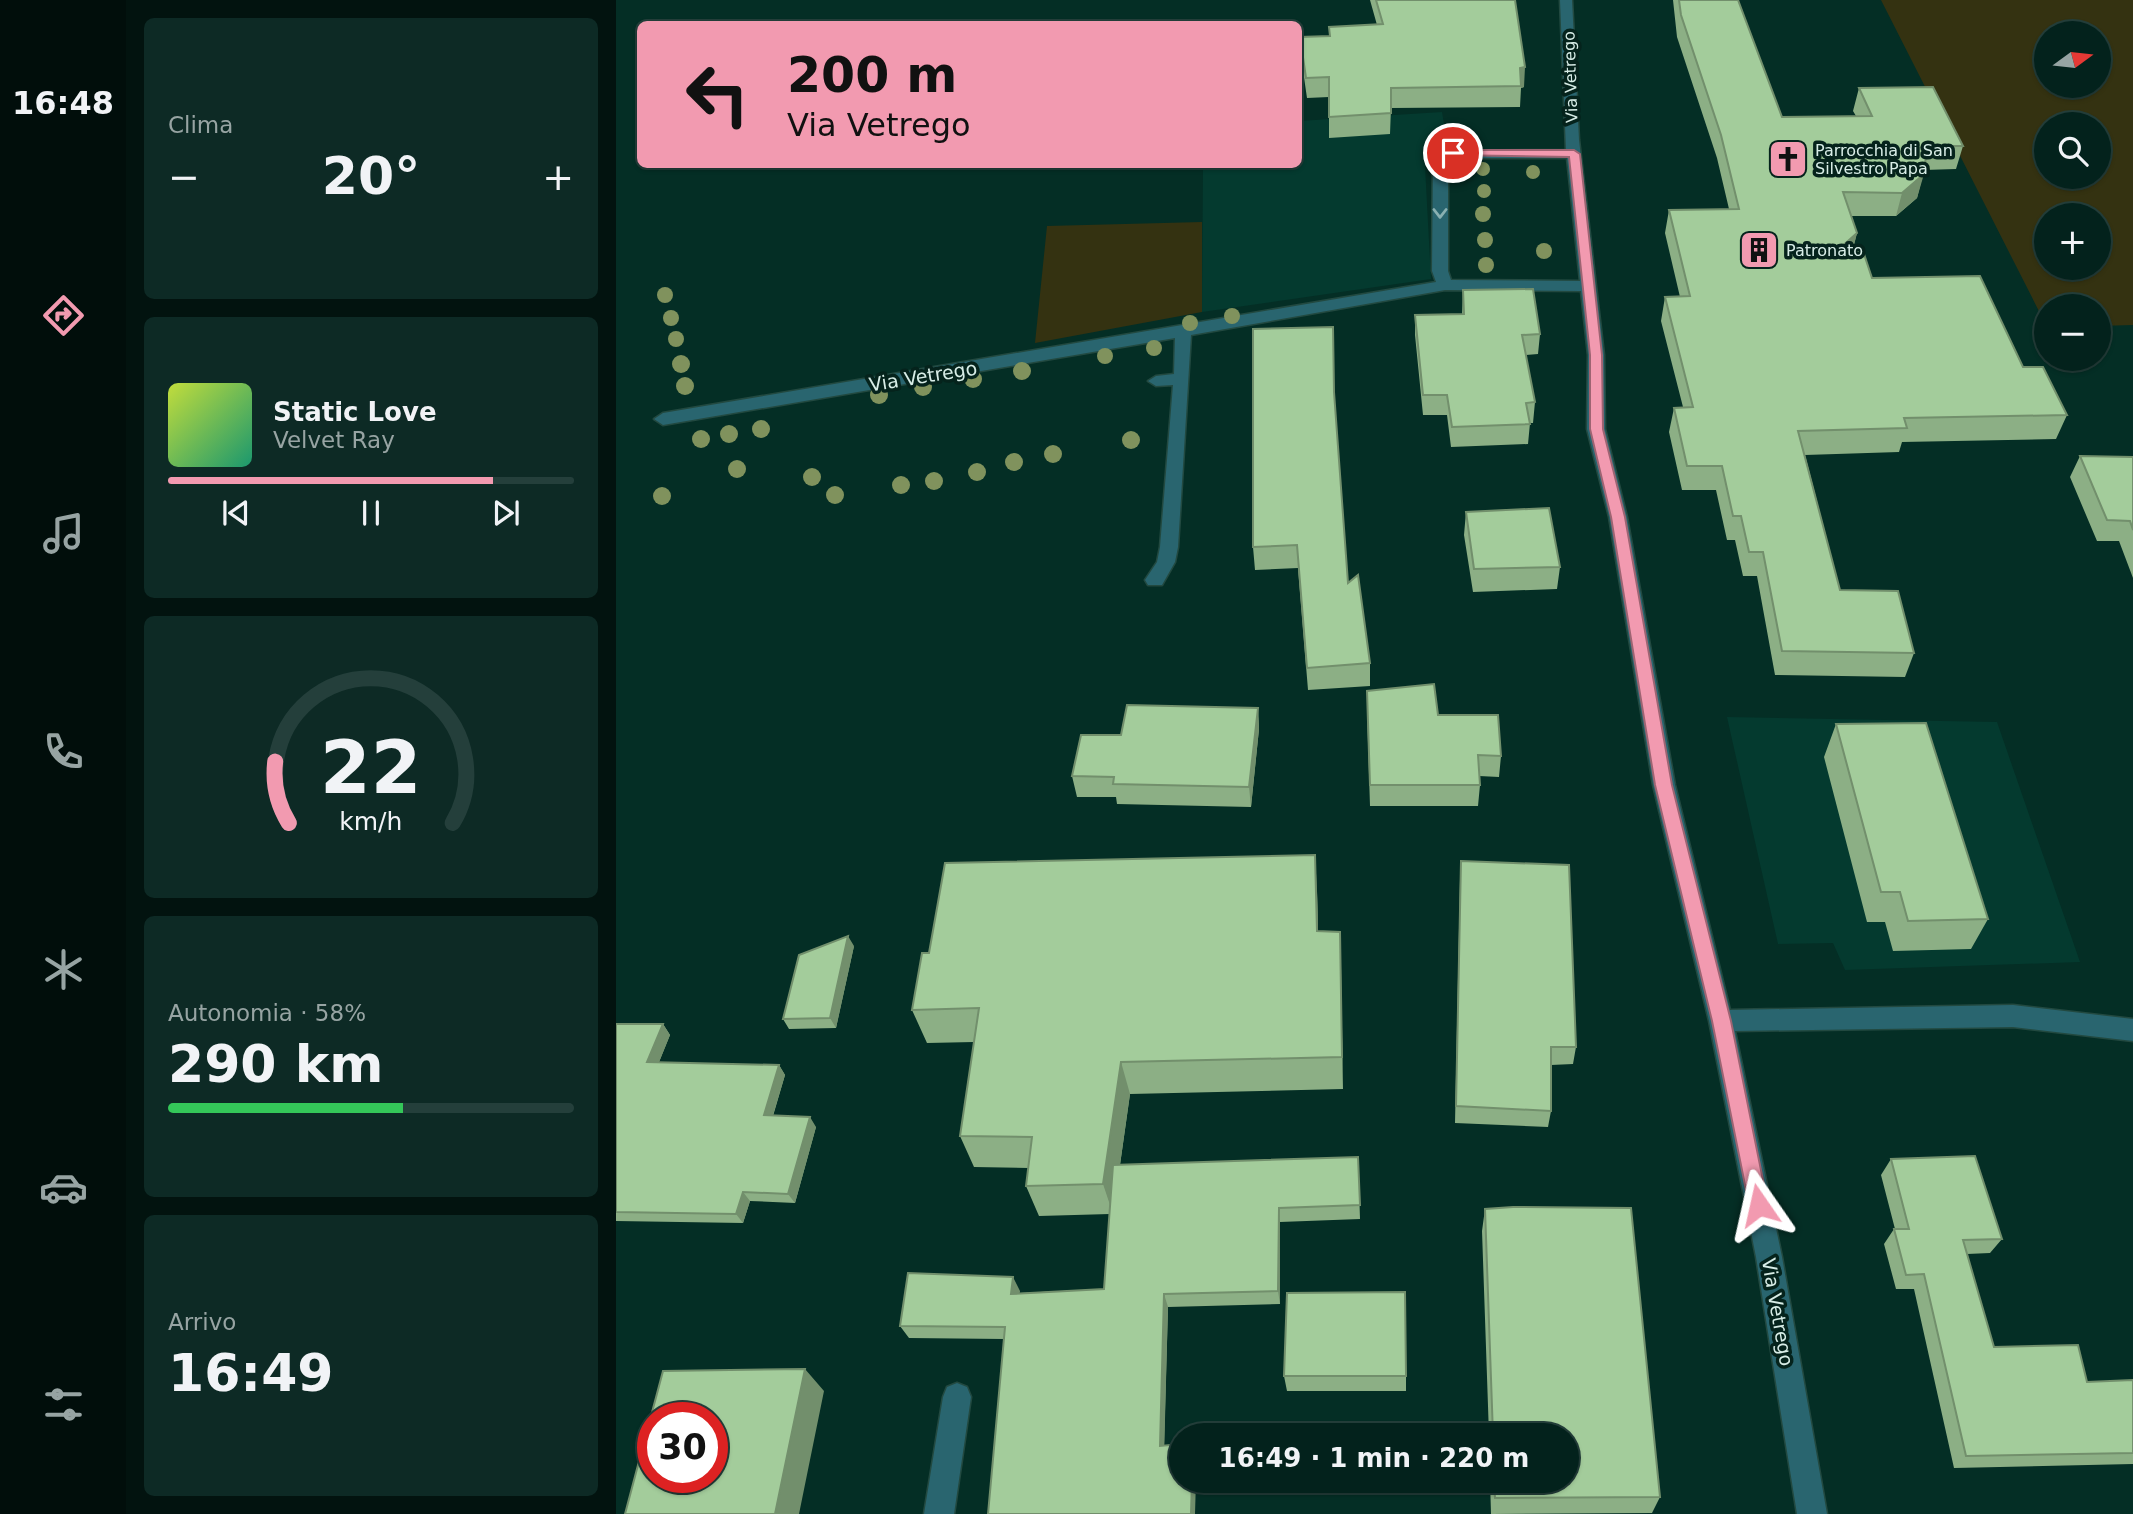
<!DOCTYPE html>
<html lang="it">
<head>
<meta charset="utf-8">
<style>
	body { margin:0; font-family:"DejaVu Sans",sans-serif; background:#0d2a25; color:#f1f3f6; height:100vh; display:flex; flex-direction:column; font-size:26px; white-space:nowrap }
	* { box-sizing:border-box; margin:0 }
	p { font-size:23px; color:#97a4a3 }
	.icon { flex:none; width:38px; height:38px; fill:none; stroke:currentColor; stroke-width:2; stroke-linecap:round; stroke-linejoin:round }
	.map { position:relative; flex:1; overflow:hidden }
	.side { display:flex; flex-direction:column; gap:18px; padding:18px; background:#02130f; width:490px }
	.side>* { flex:none }
	.banner { position:absolute; left:21px; top:21px; width:665px; height:147px; border-radius:10px; box-shadow:0 2px 5px #0004,0 0 0 2px #243f3b; background:#f29ab0; color:#111; overflow:hidden }
	.needle { width:46px; rotate:75deg }
	.buttons { position:absolute; left:1418px; top:21px; display:grid; gap:14px }
	.buttons a { display:grid; place-items:center; width:77px; height:77px; border-radius:50%; background:#03221c; box-shadow:0 2px 5px #0004,0 0 0 2px #243f3b; font-size:35px }
	.speed { position:absolute; left:21px; top:1402px; display:flex; gap:14px; font-size:35px; font-weight:700; text-align:center }
	.speed>* { display:grid; place-content:center; width:91px; height:91px; border-radius:50%; background:#03221c; box-shadow:0 2px 5px #0004,0 0 0 2px #243f3b; line-height:1 }
	.speed .limit { border:10px solid #d22; background:#fff; color:#111 }
	.pin { position:absolute; display:grid; place-items:center; width:60px; height:60px; color:#fff; margin:-30px; border:4px solid #fff; border-radius:50%; box-shadow:0 2px 7px #0007 }
	.me { position:absolute; width:77px; margin:-38px; rotate:349deg; stroke-linejoin:round; filter:drop-shadow(0 0 5px #0008) }
	.turn { display:flex; align-items:center; gap:24px; height:147px; padding:0 35px; font-size:32px }
	.turn .icon { width:91px; height:91px; stroke-width:2.5 }
	.turn b { display:block; font-size:49px; line-height:60px }
	.big { font-size:52px; font-weight:700; line-height:1.1 }
	.side .tile { flex:1; display:flex; flex-direction:column; justify-content:center; gap:10px; min-width:0; padding:0 24px; border-radius:10px; background:#0d2a25 }
	.side .dial { align-items:center; gap:0 }
	.dial svg { height:182px; overflow:visible; fill:none; stroke:#243f3b; stroke-width:7; stroke-linecap:round; text-anchor:middle }
	.dial text { fill:#f1f3f6; stroke:none }
	.song { display:flex; align-items:center; gap:21px }
	.cover { width:84px; height:84px; border-radius:10px; background:linear-gradient(135deg,hsl(70 70% 55%),hsl(160 70% 35%)) }
	.played { height:7px; border-radius:4px; background:linear-gradient(90deg,#f29ab0 80%,#243f3b 80%) }
	.keys { display:flex; justify-content:space-around; direction:ltr }
	.heat { display:flex; justify-content:space-between; align-items:center; font-size:38px; direction:ltr }
	.charge { height:10px; border-radius:5px; background:linear-gradient(90deg,#34c759 58%,#243f3b 0) }
	.trip { position:absolute; left:553px; top:1423px; width:410px; height:70px; border-radius:35px; background:#03221c; box-shadow:0 2px 5px #0004,0 0 0 2px #243f3b; font-weight:700; line-height:70px; text-align:center }
	main { display:flex; flex:1; min-height:0 }
	.tab-bar { display:flex; flex-direction:column; width:126px; justify-content:space-around; align-items:center; background:#010e0b; color:#97a4a3 }
	.tab-bar .icon { width:49px; height:49px }
	.tab-bar .active { color:#f29ab0 }
	.tab-bar b { font-size:32px; color:#f1f3f6 }
	.map>svg:first-child { display:block }
	.built { fill:#043a2f }
	.green { fill:#343211; fill-rule:evenodd }
	.lines { fill:none; stroke-linecap:round; stroke-linejoin:round }
	.minor-casing { stroke:#224940; stroke-width:3 }
	.minor { fill:#29656f; fill-rule:evenodd }
	.tree { fill:#80925d }
	.wall { fill:#8caf85 }
	.shaded-wall { fill:#728f6c }
	.building { fill:#a3cc9b; stroke:#728f6c; stroke-width:2; fill-rule:evenodd }
	.oneway { stroke:#89b0b1 }
	.route { fill:#f29ab0; stroke:#9d6472; stroke-width:2 }
	.labels { text-anchor:middle; stroke-width:7; stroke-linejoin:round; paint-order:stroke }
	.far-street-label { font-size:16px; fill:#d8ede7; stroke:#05231c }
	.far-poi-label { font-size:16px; fill:#d8ede7; stroke:#05231c; text-anchor:start }
	.street-label { font-size:19px; fill:#d8ede7; stroke:#05231c }
</style>
</head>
<body>
<main>
<nav class="tab-bar">
<b>16:48</b>
<svg class="icon active" aria-label="directions" viewBox="0 0 24 24"><path d="M12 3l9 9-9 9-9-9zM9 14v-3h6M13 9l2 2-2 2"/></svg>
<svg class="icon" aria-label="music" viewBox="0 0 24 24"><path d="M9 18V5l10-2v13"/><circle cx="6" cy="18" r="3"/><circle cx="16" cy="16" r="3"/></svg>
<svg class="icon" aria-label="phone" viewBox="0 0 24 24"><path d="M5 4h4l2 5-3 2q2 4 5 5l2-3 5 2v4C11 20 4 13 5 4z"/></svg>
<svg class="icon" aria-label="climate" viewBox="0 0 24 24"><path d="M12 3v18M4 7l16 10M4 17L20 7"/></svg>
<svg class="icon" aria-label="car" viewBox="0 0 24 24"><path d="M5 17H2v-5l4-1 3-4h7l3 4 3 1v5h-3M9 17h6M6 11h13"/><circle cx="7" cy="17" r="2"/><circle cx="17" cy="17" r="2"/></svg>
<svg class="icon" aria-label="filters" viewBox="0 0 24 24"><path d="M4 7h16M4 17h16"/><circle cx="9" cy="7" r="2"/><circle cx="15" cy="17" r="2"/></svg>
</nav>
<section class="side">
<div class="tile"><p>Clima</p>
<div class="heat"><a>−</a><b class="big">20°</b><a>+</a></div>
</div>
<div class="tile">
<div class="song"><i class="cover"></i><div><b>Static Love</b><p>Velvet Ray</p></div></div>
<div class="played"></div>
<div class="keys"><svg class="icon" aria-label="previous" viewBox="0 0 24 24"><path d="M18 5L8 12l10 7zM5 5v14"/></svg><svg class="icon" aria-label="pause" viewBox="0 0 24 24"><path d="M8 5v14M16 5v14"/></svg><svg class="icon" aria-label="next" viewBox="0 0 24 24"><path d="M6 5l10 7-10 7zM19 5v14"/></svg></div>
</div>
<div class="tile dial"><svg viewBox="0 0 100 80">
<path d="M14 69A42 42 0 1 1 86 69"/>
<path d="M14 69A42 42 0 0 1 8 42" stroke="#f29ab0"/>
<text x="50" y="56" font-size="32" font-weight="700">22</text>
<text x="50" y="72" font-size="11">km/h</text>
</svg></div>
<div class="tile"><p>Autonomia · 58%</p><b class="big">290 km</b><div class="charge"></div></div>
<div class="tile"><p>Arrivo</p><b class="big">16:49</b></div>
</section>
<div class="map">
<svg width="1517" height="1514" viewBox="0 0 1517 1514">
	<rect width="100%" height="100%" fill="#042e25"/>
	<path class="built" d="M826,112L832,147H808L815,279L586,312L587,165L682,164L683,121Z
		M1111,717L1381,722L1464,962L1229,970L1217,943L1162,944Z"/>
	<path class="green" d="M1265,0H1517V325L1482,326V306H1430V325ZM1430,33H1482V86H1430ZM1430,124H1482V177H1430ZM1430,215H1482V268H1430Z
		M586,222V312L419,343L431,226Z"/>
	<g class="lines">
		<g class="minor-casing">
			<path id="minor" d="M944,0H956L963,140L988,355L989,429L1011,517L1059,785L1114,1010L1397,1005L1517,1019V1041L1397,1027L1119,1031L1166,1257L1211,1514H1181L1140,1257L1093,1021L1037,785L993,517L971,429L972,355L965,291L829,290L575,335L562,547L559,562L546,585H532L529,580L541,562L544,547L557,385L540,386L532,381L540,376L558,374L559,338L47,425L38,419L47,413L820,282L816,271L817,159L823,151L950,150ZM832,158H951L964,281L835,280L832,271Z
				M341,1383L351,1387L355,1397L338,1514H308L327,1397L331,1387Z"/>
		</g>
		<use href="#minor" class="minor"/>
	</g>
	<g class="tree">
		<circle cx="867" cy="169" r="7"/>
		<circle cx="917" cy="172" r="7"/>
		<circle cx="868" cy="191" r="7"/>
		<circle cx="867" cy="214" r="8"/>
		<circle cx="869" cy="240" r="8"/>
		<circle cx="928" cy="251" r="8"/>
		<circle cx="870" cy="265" r="8"/>
		<circle cx="49" cy="295" r="8"/>
		<circle cx="616" cy="316" r="8"/>
		<circle cx="55" cy="318" r="8"/>
		<circle cx="574" cy="323" r="8"/>
		<circle cx="60" cy="339" r="8"/>
		<circle cx="538" cy="348" r="8"/>
		<circle cx="489" cy="356" r="8"/>
		<circle cx="65" cy="364" r="9"/>
		<circle cx="406" cy="371" r="9"/>
		<circle cx="357" cy="379" r="9"/>
		<circle cx="69" cy="386" r="9"/>
		<circle cx="307" cy="387" r="9"/>
		<circle cx="263" cy="395" r="9"/>
		<circle cx="145" cy="429" r="9"/>
		<circle cx="113" cy="434" r="9"/>
		<circle cx="85" cy="439" r="9"/>
		<circle cx="515" cy="440" r="9"/>
		<circle cx="437" cy="454" r="9"/>
		<circle cx="398" cy="462" r="9"/>
		<circle cx="121" cy="469" r="9"/>
		<circle cx="361" cy="472" r="9"/>
		<circle cx="196" cy="477" r="9"/>
		<circle cx="318" cy="481" r="9"/>
		<circle cx="285" cy="485" r="9"/>
		<circle cx="219" cy="495" r="9"/>
		<circle cx="46" cy="496" r="9"/>
	</g>
	<path class="wall" d="M754,0H899L908,87L905,88L904,107L775,108L774,134L713,138V97L691,98L685,57L684,37L713,36L761,25Z
		M1057,0H1122L1166,117L1240,116L1237,111L1243,88L1347,146L1340,169L1308,170L1301,198L1280,216H1235L1241,233L1237,248L1256,278L1407,367L1451,415L1440,439L1286,442L1283,452L1189,455L1224,590L1298,653L1289,677L1159,675L1141,576H1127L1119,540H1111L1100,490H1066L1053,432L1058,408L1067,407L1045,321L1049,297H1064L1049,233L1053,210L1113,209L1101,158L1061,37Z
		M847,290L924,334L922,354L910,355L919,402L917,423H914L912,444L835,447L831,415H807L799,335V315H846Z
		M718,392L732,583L754,663V686L692,690L682,568L639,570L637,547Z
		M1464,456L1517,457V578L1503,541H1481L1454,477Z
		M850,512L944,567L941,589L857,592L848,535Z
		M642,708L643,729L635,807L501,804L500,797H461L456,776L505,735Z
		M751,712L822,715L885,756L883,777L863,776L864,785L862,806H754Z
		M1220,724L1372,919L1355,949L1277,951L1269,922H1251L1208,757Z
		M845,861L960,1047L957,1064L935,1065V1111L932,1127L839,1123L844,880Z
		M701,891L702,931L724,932L727,1089L514,1094L504,1165L742,1157L744,1219L664,1222V1304L552,1307L548,1446L565,1480L388,1339L293,1338L284,1326L404,1291L403,1293L488,1289L494,1214L423,1216L410,1186L413,1168L358,1167L344,1136L358,1042L311,1043L296,1010L313,953Z
		M238,946L220,1028L173,1029L167,1019Z
		M0,1024H47L54,1035L43,1062L163,1065L169,1075L157,1116L200,1127L179,1203L134,1201L127,1223L0,1221Z
		M1275,1159L1386,1239L1374,1253L1351,1254L1378,1347L1471,1382L1517,1380V1464L1338,1468L1298,1289H1280L1268,1244L1278,1229H1279L1265,1175Z
		M869,1209L1044,1497L1036,1513L875,1514L874,1480H950V1435H873L866,1231Z
		M668,1376H790V1391H671Z"/>
	<path class="shaded-wall" d="M909,67L908,87L905,88L904,68Z
		M1308,174L1301,198L1280,216L1286,193Z
		M1241,233L1235,257L1223,249Z
		M642,708L643,729L635,807L633,787Z
		M699,855L701,891L703,965L701,931Z
		M724,932L725,966L727,1089L726,1057Z
		M232,936L238,946L220,1028L214,1018Z
		M47,1024L54,1035L39,1072L31,1062Z
		M505,1062L514,1094L497,1214L487,1184Z
		M163,1065L169,1075L154,1125L148,1115Z
		M194,1117L200,1127L179,1203L172,1194Z
		M127,1192L134,1201L127,1223L120,1214Z
		M663,1208L664,1222V1304L662,1291Z
		M397,1277L404,1291L401,1307L395,1294Z
		M548,1294L552,1307L548,1457L544,1446Z
		M189,1369L208,1391L183,1514H159Z
		M576,1480H580L579,1514H575Z"/>
	<path class="building" d="M760,0H899L909,67L904,68L905,86L775,88V113L713,117V77L690,78L684,37L714,36L713,27L767,24Z
		M1063,0H1122L1166,117L1256,116L1243,88L1317,87L1347,146H1311L1308,174L1286,193L1227,192L1241,233L1223,249L1246,248L1256,278L1364,276L1407,367H1427L1451,415L1288,418L1291,428L1182,431L1224,590L1282,591L1298,653L1166,651L1147,552H1133L1125,516H1117L1106,466H1071L1058,408L1077,407L1049,297L1074,296L1053,210L1123,209L1105,135L1065,15Z
		M917,289L924,334L906,335L919,402L910,403L914,424L836,427L831,395H807L799,315L848,314L847,290Z
		M717,327L718,392L732,583L742,575L754,663L691,668L681,545L637,547V329Z
		M1464,456L1517,457V530L1514,521L1491,520Z
		M933,508L944,567L858,569L850,512Z
		M818,684L822,715H882L885,756L862,755L864,785H754L751,691Z
		M511,705L642,708L633,787L497,784L498,777L456,776L465,735H505Z
		M1310,723L1372,919L1292,921L1284,892H1265L1220,724Z
		M699,855L701,931L724,932L726,1057L505,1062L487,1184L410,1186L416,1137L344,1136L363,1008L296,1010L306,953H313L329,863Z
		M845,861L953,865L960,1047H935V1111L840,1106Z
		M232,936L214,1018L167,1019L183,955Z
		M0,1024H47L31,1062L163,1065L148,1115L194,1117L172,1194L127,1192L120,1214L0,1212Z
		M1359,1156L1386,1239L1347,1240L1378,1347L1462,1345L1471,1382L1517,1380V1453L1350,1456L1308,1274L1290,1275L1278,1229H1293L1275,1159Z
		M742,1157L744,1205L663,1208L662,1291L548,1294L544,1446L565,1444V1480H576L575,1514H372L389,1327L284,1326L292,1273L397,1277L395,1294L488,1289L497,1165Z
		M897,1207L1015,1208L1044,1497L879,1498L878,1480H950V1435H877L869,1209Z
		M789,1292L790,1376H668L671,1293Z
		M189,1369L159,1514H9L47,1371ZM37,1418H96V1477H37Z"/>
	<defs><path id="oneway-chevron" d="M-2-3.5L2.5 0L-2 3.5" fill="none" stroke-width="1.6" stroke-linecap="round" stroke-linejoin="round" transform="scale(1.75)"/></defs>
	<use class="oneway" href="#oneway-chevron" transform="translate(824 213) rotate(90)"/>
	<path class="route" d="M837,150H958L964,154L986,355L987,429L1009,517L1056,785L1115,1021L1152,1205L1150,1211L1143,1214L1136,1211L1133,1205L1096,1021L1039,785L995,517L974,429V355L953,157L833,155L832,153Z"/>
	<defs>
		<g id="church-square" transform="scale(2.0125)"><rect x="-9" y="-9" width="18" height="18" rx="4" fill="#f29ab0" stroke="#05231c"/><path d="M-1.2-6h2.4v3.5h3.3v2.4h-3.3V6h-2.4V-.1h-3.3v-2.4h3.3Z" fill="#111"/></g>
		<g id="building-square" transform="scale(2.0125)"><rect x="-9" y="-9" width="18" height="18" rx="4" fill="#f29ab0" stroke="#05231c"/><path d="M-4-6H4V6H1V3H-1V6H-4ZM-2.5-4.3h1.7v1.8h-1.7ZM.8-4.3h1.7v1.8H.8ZM-2.5-1h1.7V.8h-1.7ZM.8-1h1.7V.8H.8Z" fill="#111"/></g>
	</defs>
	<g fill-rule="evenodd">
		<use href="#church-square" x="1172" y="159"/>
		<use href="#building-square" x="1143" y="250"/>
	</g>
	<g class="labels">
		<g class="far-street-label">
			<text transform="translate(954 77) rotate(-92)" y="6">Via Vetrego</text>
		</g>
		<g class="far-poi-label">
			<text x="1199" y="156">Parrocchia di San<tspan x="1199" dy="18">Silvestro Papa</tspan></text>
			<text x="1170" y="256">Patronato</text>
		</g>
		<g class="street-label">
			<text transform="translate(307 376) rotate(-9)" y="7">Via Vetrego</text>
			<text transform="translate(1162 1312) rotate(80)" y="7">Via Vetrego</text>
		</g>
	</g>
</svg>
<div class="buttons">
<a><svg class="needle" viewBox="-14 -14 28 28"><path d="M0-13l5 13h-10z" fill="#e53935"/><path d="M0 13l5-13h-10z" fill="#97a4a3"/></svg></a>
<a><svg class="icon" aria-label="search" viewBox="0 0 24 24"><circle cx="10" cy="10" r="6"/><path d="M15 15l6 6"/></svg></a>
<a>+</a>
<a>−</a>
</div>
<div class="speed"><div class="limit">30</div></div>
<div class="pin" style="left:837px;top:153px;background:#d93025"><svg class="icon" aria-label="arrive" viewBox="0 0 24 24"><path d="M6 21V4h12l-3 4 3 4H6"/></svg></div>
<svg class="me" style="left:1143px;top:1205px" viewBox="-20 -20 40 40"><path d="M0-17L14 15 0 8-14 15z" fill="#f29ab0" stroke="#fff" stroke-width="4"/></svg>
<div class="trip">16:49 · 1 min · 220 m</div>
<div class="banner">
<div class="turn"><svg class="icon" aria-label="left" viewBox="0 0 24 24"><path d="M17 20v-9H6M10 6l-5 5 5 5"/></svg><div><b>200 m</b>Via Vetrego</div></div>
</div>
</div>
</main>
</body>
</html>
